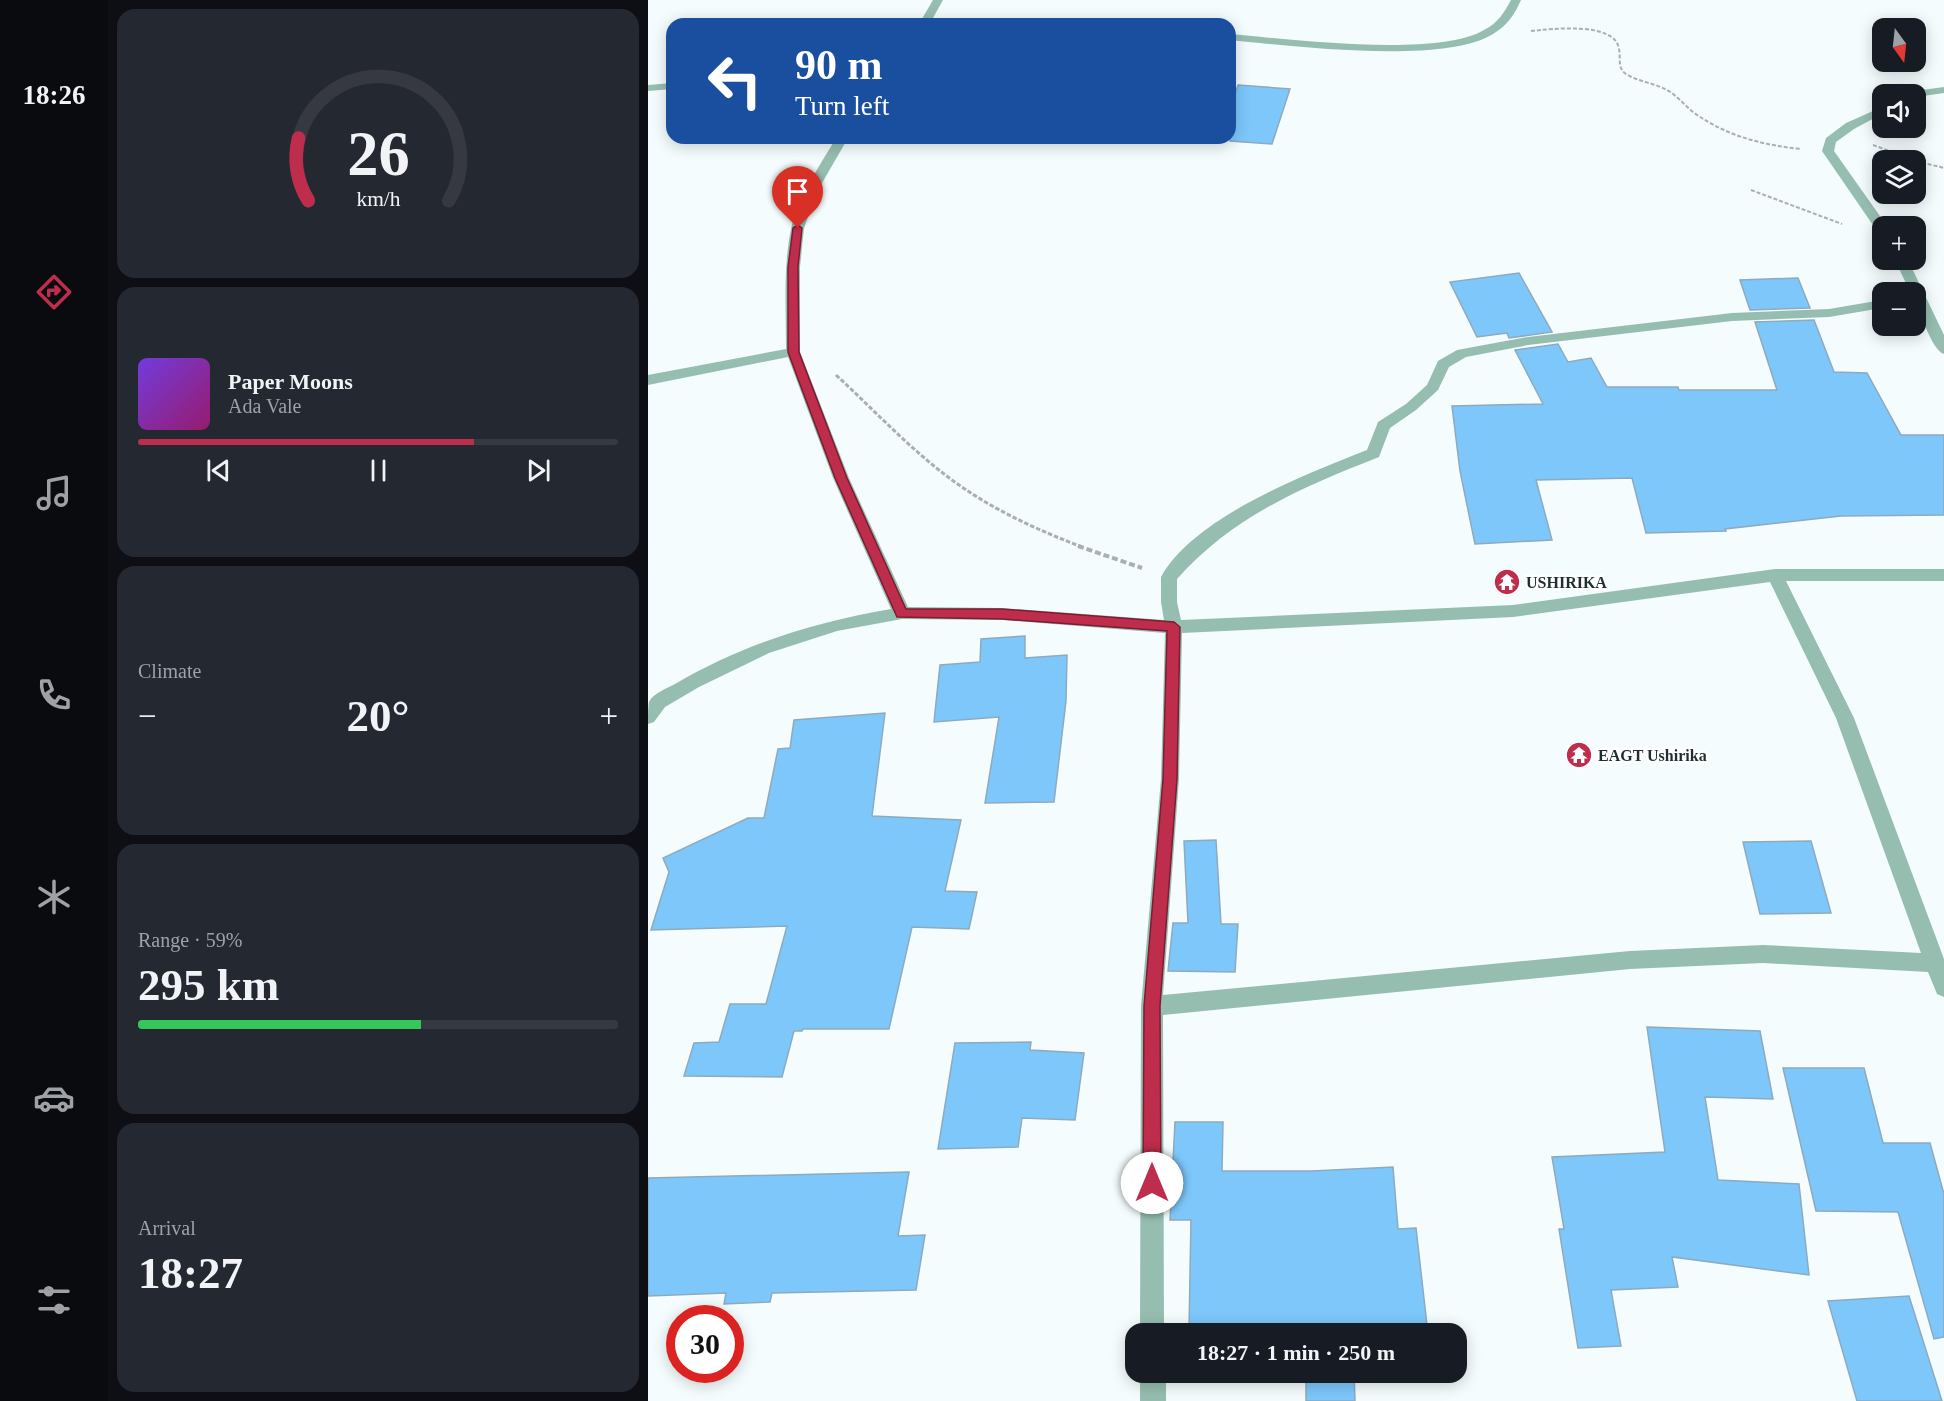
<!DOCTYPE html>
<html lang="en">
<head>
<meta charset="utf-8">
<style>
	body { margin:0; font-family:"Times New Roman",serif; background:#242831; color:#f1f3f6; height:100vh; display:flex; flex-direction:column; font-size:22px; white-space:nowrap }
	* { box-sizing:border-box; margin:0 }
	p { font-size:20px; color:#9ea1a6 }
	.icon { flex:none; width:33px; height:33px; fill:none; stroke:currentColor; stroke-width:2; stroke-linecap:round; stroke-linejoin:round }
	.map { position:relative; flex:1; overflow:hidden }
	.details { display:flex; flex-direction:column; gap:9px; padding:9px; background:#0d0f14; width:540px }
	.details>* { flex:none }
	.guide { position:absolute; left:18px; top:18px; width:570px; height:126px; border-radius:18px; box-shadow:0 3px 15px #0003; background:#1a4fa0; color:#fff; overflow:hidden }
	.needle { width:39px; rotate:165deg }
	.fabs { position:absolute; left:1224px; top:18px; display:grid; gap:12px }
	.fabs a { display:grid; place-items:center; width:54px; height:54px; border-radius:12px; background:#171b24; box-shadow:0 3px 15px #0003; font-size:30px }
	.speed { position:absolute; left:18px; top:1305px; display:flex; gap:12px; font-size:30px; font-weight:700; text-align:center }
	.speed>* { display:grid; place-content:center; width:78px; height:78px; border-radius:50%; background:#171b24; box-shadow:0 3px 15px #0003; line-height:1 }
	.speed .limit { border:9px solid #d22; background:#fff; color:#111 }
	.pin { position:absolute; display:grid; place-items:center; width:51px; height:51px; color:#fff; margin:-62px -26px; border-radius:50% 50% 50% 0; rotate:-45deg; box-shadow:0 0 6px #0007 }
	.pin .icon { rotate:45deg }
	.me { position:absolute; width:66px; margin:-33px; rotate:0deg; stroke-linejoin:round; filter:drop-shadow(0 0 4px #0008) }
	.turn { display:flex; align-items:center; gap:21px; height:126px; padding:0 30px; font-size:27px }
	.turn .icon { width:78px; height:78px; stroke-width:2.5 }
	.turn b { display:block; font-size:42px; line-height:51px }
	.big { font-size:45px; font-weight:700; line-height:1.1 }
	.details .card { flex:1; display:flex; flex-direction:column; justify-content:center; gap:9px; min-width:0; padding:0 21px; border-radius:18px; background:#242831 }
	.details .dial { align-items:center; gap:0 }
	.dial svg { height:156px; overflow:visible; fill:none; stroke:#363941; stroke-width:7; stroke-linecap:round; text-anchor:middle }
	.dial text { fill:#f1f3f6; stroke:none }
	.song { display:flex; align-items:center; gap:18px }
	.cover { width:72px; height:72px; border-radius:9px; background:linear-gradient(135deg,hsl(260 70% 55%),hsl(320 70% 35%)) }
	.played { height:6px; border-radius:3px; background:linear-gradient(90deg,#be2d4b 70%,#363941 70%) }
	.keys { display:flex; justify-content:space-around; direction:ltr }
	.heat { display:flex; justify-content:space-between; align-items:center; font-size:33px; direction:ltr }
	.charge { height:9px; border-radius:4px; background:linear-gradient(90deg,#34c759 59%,#363941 0) }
	.trip { position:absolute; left:477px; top:1323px; width:342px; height:60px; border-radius:18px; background:#171b24; box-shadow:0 3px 15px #0003; font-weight:700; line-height:60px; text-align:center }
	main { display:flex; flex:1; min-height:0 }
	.tab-bar { display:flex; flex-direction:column; width:108px; justify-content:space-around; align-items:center; background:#090b0e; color:#9ea1a6 }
	.tab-bar .icon { width:42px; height:42px }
	.tab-bar .current { color:#be2d4b }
	.tab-bar b { font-size:27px; color:#f1f3f6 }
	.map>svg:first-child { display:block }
	.building { fill:#7dc7fb; stroke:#8daabf; stroke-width:1.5 }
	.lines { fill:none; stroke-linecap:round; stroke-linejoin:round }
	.path-far2 { stroke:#a7b1b3; stroke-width:2; stroke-dasharray:4 2; stroke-linecap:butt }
	.path-far1 { stroke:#a7b1b3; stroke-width:3; stroke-dasharray:4.5 2; stroke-linecap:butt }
	.path { stroke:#a7b1b3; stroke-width:4; stroke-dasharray:6 3; stroke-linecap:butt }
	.minor { fill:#96beb0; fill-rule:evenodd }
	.route { fill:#be2d4b; stroke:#7c1d31; stroke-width:1.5 }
	.labels { text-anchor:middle; stroke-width:5; stroke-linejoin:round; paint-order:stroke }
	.poi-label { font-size:16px; font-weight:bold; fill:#1e2e31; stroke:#fff; text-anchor:start }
</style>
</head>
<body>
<main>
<nav class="tab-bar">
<b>18:26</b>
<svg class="icon current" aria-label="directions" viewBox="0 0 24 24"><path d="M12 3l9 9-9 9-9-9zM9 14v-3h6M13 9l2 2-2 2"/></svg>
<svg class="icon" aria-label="music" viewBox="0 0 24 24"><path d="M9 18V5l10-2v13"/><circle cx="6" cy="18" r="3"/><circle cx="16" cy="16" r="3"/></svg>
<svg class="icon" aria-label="phone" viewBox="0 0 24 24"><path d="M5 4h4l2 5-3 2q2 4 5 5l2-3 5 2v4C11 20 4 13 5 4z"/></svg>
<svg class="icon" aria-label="climate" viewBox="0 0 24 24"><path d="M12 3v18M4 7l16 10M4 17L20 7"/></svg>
<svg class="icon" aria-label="car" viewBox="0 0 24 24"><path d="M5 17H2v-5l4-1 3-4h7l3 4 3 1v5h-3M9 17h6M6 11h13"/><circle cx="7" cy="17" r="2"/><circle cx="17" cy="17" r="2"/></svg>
<svg class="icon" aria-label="filters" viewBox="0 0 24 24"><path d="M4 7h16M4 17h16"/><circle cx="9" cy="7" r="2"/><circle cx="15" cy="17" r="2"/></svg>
</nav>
<section class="details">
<div class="card dial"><svg viewBox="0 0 100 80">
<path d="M14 69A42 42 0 1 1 86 69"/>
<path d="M14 69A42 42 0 0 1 9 37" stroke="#be2d4b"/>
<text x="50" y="56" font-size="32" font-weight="700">26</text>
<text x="50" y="72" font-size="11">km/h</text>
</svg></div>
<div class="card">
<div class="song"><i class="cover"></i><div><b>Paper Moons</b><p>Ada Vale</p></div></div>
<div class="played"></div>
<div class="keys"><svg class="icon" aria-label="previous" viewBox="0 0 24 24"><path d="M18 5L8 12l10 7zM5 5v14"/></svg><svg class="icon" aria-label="pause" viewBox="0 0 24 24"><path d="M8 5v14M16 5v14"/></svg><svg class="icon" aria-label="next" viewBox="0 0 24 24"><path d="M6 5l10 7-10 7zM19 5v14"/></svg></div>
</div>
<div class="card"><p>Climate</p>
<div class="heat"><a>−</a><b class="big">20°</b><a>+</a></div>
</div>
<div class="card"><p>Range · 59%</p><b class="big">295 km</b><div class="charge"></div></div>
<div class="card"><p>Arrival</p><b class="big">18:27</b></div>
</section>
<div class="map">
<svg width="1296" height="1401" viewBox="0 0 1296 1401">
	<rect width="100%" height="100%" fill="#f4fcfd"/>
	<path class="building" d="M590,85L642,89L624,144L582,141V108Z
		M871,273L904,332L861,338L859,333L829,337L802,282Z
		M1150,278L1162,308L1102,310L1092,280Z
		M1166,320L1186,372L1219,373L1253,435H1296V515L1193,516L1077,529L1078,531L998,533L984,478L888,480L904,540L827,544L812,471L804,406L895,404L867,350L910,344L920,362L943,358L959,387H1030L1031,390H1129L1107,322Z
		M377,636V658L419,655L418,701L406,802L337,803L351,717L286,722L292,665L332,662L333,639Z
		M237,713L224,816L313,820L297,891L329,892L321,929L264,927L241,1029H155L154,1031H146L134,1077L36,1076L46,1043L71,1042L82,1004H118L139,926L3,930L21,872L15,858L100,818H116L130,749L142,748L146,720Z
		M568,840L573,924H590L587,972L520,971L525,923H540L536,841Z
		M1163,841L1183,913L1112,914L1095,842Z
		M999,1027L1112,1031L1125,1099L1057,1097L1070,1180L1151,1184L1161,1275L1024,1257L1030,1287L963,1290L973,1346L930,1348L911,1229H916L904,1157L1017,1152Z
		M383,1042L382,1050L436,1053L427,1120L374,1118L370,1147L290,1149L307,1043Z
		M1135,1068H1216L1235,1143H1282L1296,1194V1337L1286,1339L1250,1212L1168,1211Z
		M527,1122H575L574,1171H664L745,1167L750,1229L768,1228L780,1334H659V1325L541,1329L543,1220H522Z
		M261,1172L250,1236L277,1235L268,1290L124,1293L122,1302L76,1304L78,1293L0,1296V1178Z
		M1261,1296L1294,1401H1209L1180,1301Z
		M658,1372H706L707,1401H658Z"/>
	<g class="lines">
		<path class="path-far2" d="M883,31C903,29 967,21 971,49C973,58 969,68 978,74C989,81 1005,83 1017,89C1028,94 1036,105 1045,112C1078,136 1114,145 1153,149
			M1225,145L1266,160
			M1268,161L1296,168
			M1103,190L1194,224"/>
		<path class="path-far1" d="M188,375C225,409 260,447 300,477C341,508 387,529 434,547"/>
		<path class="path" d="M430,546L494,568"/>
		<path class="minor" d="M285,0H295L285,18L343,21L348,24H271Z
			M863,0H873C866,15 860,25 845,34C796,65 642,46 582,40V34C639,39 789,58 836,30C850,23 856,13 863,0Z
			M24,83V89L0,91V85Z
			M1296,87V93L1268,97V94H1261L1267,91Z
			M1234,107V114L1206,129L1188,142L1186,151L1239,226H1234V232L1229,231L1174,151L1178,138L1198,123Z
			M188,138H200L170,190L156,228L152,267V352L201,478L260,607L354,608L516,620L513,602V577C546,517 658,474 719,450L730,422L758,404L779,385L790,361L809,350L880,337L1084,313L1181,309L1234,300V308L1181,317L1084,321L880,345L818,357L801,367L790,390L768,410L742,428L731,457C655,487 585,516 529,579V602L533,620L865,605L1127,569H1296V581H1138L1206,718L1296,959V997L1289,994L1280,972L1115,963L982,969L515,1015L516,1334H492L493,1006L513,779L517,633L354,620L254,619L189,631L121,653L51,687L17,707L6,722L0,724C0,718 0,707 1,702C5,693 20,688 27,684C95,644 167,622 243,609L185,478L140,357L0,385V375L138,349C138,309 135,268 143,229C151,196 171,167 188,138ZM1122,582L1188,718L1273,953L1115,945L982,951L515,995L531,779L534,633L865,617Z
			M1247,260H1260L1296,335V354C1284,351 1268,305 1268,292H1262Z
			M492,1372H518V1401H492Z"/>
	</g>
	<path class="route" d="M150,225L154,228L150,267L151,352L199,478L258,609H354L526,622L532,627L529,779L512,1006L513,1183L510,1189L504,1192L498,1189L495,1183L496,1006L515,779L519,631L354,619L249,617L187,478L140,352V267L145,228Z"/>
	<defs>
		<g id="temple-disc" transform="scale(1.35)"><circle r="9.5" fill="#be2d4b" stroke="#fff"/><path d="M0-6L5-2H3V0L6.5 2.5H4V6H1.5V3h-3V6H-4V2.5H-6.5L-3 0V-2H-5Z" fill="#fff"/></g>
	</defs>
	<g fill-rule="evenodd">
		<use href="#temple-disc" x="859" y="582"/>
		<use href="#temple-disc" x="931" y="755"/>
	</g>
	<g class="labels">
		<g class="poi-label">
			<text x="878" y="588">USHIRIKA</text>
			<text x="950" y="761">EAGT Ushirika</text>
		</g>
	</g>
</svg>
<div class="fabs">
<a><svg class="needle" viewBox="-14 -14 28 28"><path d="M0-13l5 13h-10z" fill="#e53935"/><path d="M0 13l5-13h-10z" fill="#9ea1a6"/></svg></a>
<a><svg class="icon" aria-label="sound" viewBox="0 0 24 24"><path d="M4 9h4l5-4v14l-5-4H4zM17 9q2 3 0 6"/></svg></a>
<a><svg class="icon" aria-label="layers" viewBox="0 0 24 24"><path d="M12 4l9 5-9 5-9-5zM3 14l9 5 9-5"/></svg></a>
<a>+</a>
<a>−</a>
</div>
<div class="speed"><div class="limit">30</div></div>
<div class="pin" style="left:150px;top:228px;background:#d93025"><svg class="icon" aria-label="arrive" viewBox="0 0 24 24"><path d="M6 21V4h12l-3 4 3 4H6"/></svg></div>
<svg class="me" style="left:504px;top:1183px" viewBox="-20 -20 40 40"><circle r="19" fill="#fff"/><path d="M0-13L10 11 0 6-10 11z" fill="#be2d4b"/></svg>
<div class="trip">18:27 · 1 min · 250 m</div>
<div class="guide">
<div class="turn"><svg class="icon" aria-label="left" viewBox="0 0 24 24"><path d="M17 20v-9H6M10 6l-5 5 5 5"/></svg><div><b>90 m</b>Turn left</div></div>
</div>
</div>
</main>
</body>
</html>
